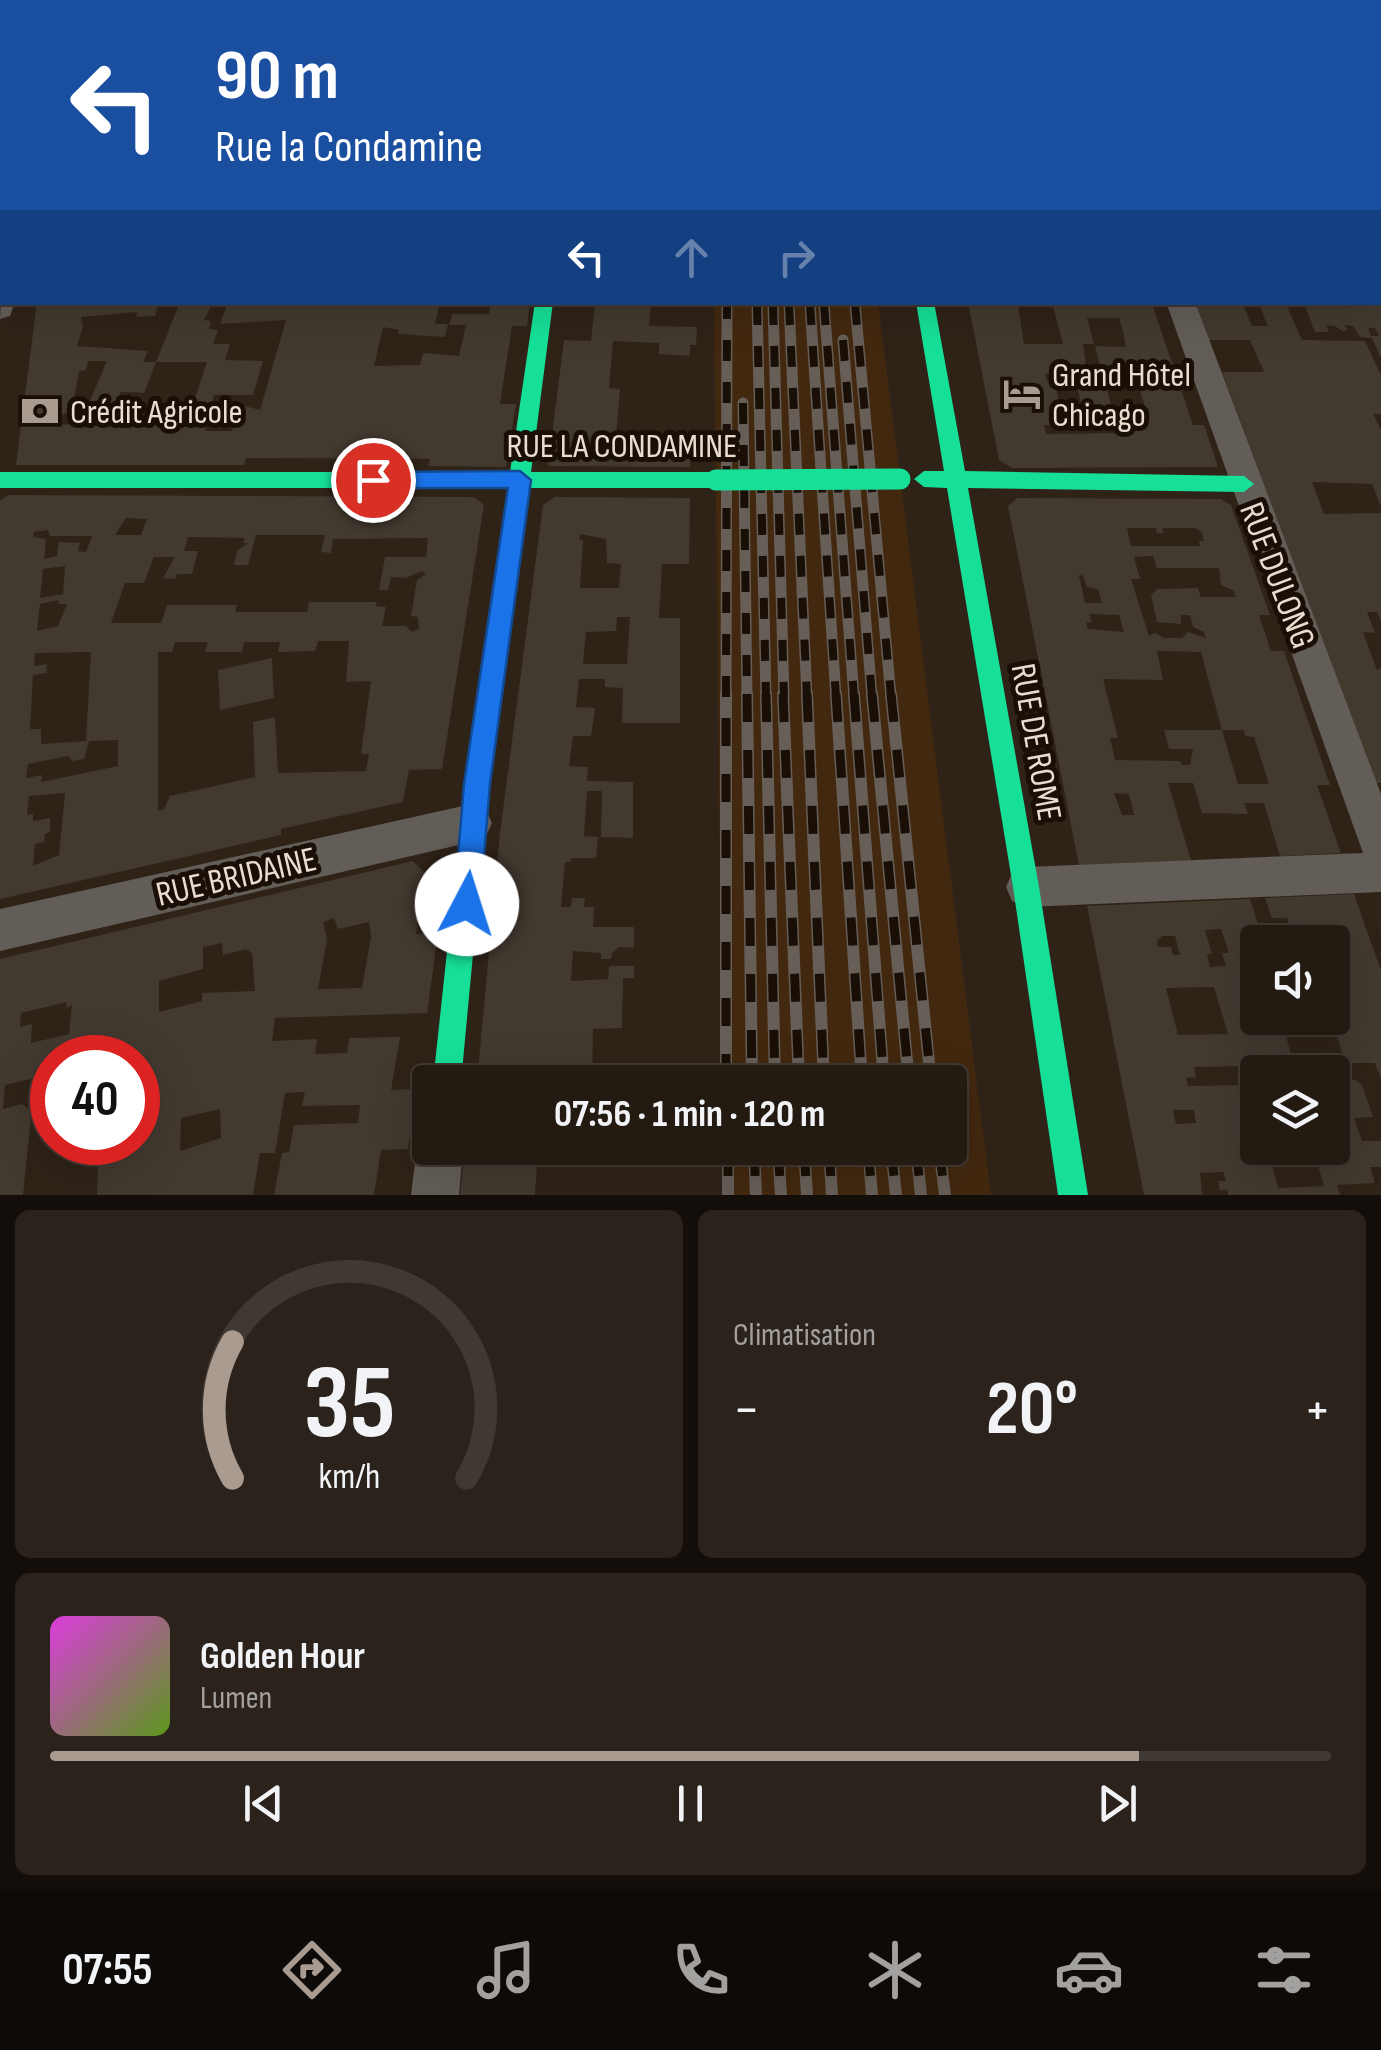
<!DOCTYPE html>
<html lang="fr">
<head>
<meta charset="utf-8">
<style>
	body { margin:0; font-family:"Sofia Sans Condensed",sans-serif; background:#2b231b; color:#f1f3f6; height:100vh; display:flex; flex-direction:column; font-size:38px; white-space:nowrap }
	* { box-sizing:border-box; margin:0 }
	p { font-size:32px; color:#a3a19f }
	.icon { flex:none; width:55px; height:55px; fill:none; stroke:currentColor; stroke-width:2; stroke-linecap:round; stroke-linejoin:round }
	.map { position:relative; height:1195px; overflow:hidden }
	.drawer { display:flex; flex-direction:column; gap:15px; padding:15px; background:#130e0a; flex:1 }
	.drawer>* { flex:none }
	.banner { position:absolute; left:0px; top:0px; width:1382px; height:305px; box-shadow:0 10px 40px #0002,0 0 0 2px #403832; background:#1a4fa0; color:#fff; overflow:hidden }
	.fabs { position:absolute; left:1240px; top:925px; display:grid; gap:20px }
	.fabs a { display:grid; place-items:center; width:110px; height:110px; border-radius:10px; background:#231a12; box-shadow:0 10px 40px #0002,0 0 0 2px #403832; font-size:50px }
	.speed { position:absolute; left:30px; top:1035px; display:flex; gap:20px; font-size:50px; font-weight:700; text-align:center }
	.speed>* { display:grid; place-content:center; width:130px; height:130px; border-radius:50%; background:#231a12; box-shadow:0 10px 40px #0002,0 0 0 2px #403832; line-height:1 }
	.speed .limit { border:15px solid #d22; background:#fff; color:#111 }
	.pin { position:absolute; display:grid; place-items:center; width:85px; height:85px; color:#fff; margin:-42px; border:5px solid #fff; border-radius:50%; box-shadow:0 2px 10px #0007 }
	.me { position:absolute; width:110px; margin:-55px; rotate:5deg; stroke-linejoin:round; filter:drop-shadow(0 0 8px #0008) }
	.turn { display:flex; align-items:center; gap:35px; height:210px; padding:0 50px; font-size:45px }
	.turn .icon { width:130px; height:130px; stroke-width:2.5 }
	.turn b { display:block; font-size:70px; line-height:85px }
	.lanes { display:flex; align-items:center; height:95px; padding:0 50px; background:#0003; justify-content:center; gap:50px; direction:ltr }
	.lanes .off { opacity:.35 }
	.big { font-size:75px; font-weight:700; line-height:1.1 }
	.drawer .widget { flex:1; display:flex; flex-direction:column; justify-content:center; gap:15px; min-width:0; padding:0 35px; border-radius:15px; background:#2b231b }
	.drawer .dial { align-items:center; gap:0 }
	.dial svg { height:260px; overflow:visible; fill:none; stroke:#403832; stroke-width:7; stroke-linecap:round; text-anchor:middle }
	.dial text { fill:#f1f3f6; stroke:none }
	.song { display:flex; align-items:center; gap:30px }
	.cover { width:120px; height:120px; border-radius:15px; background:linear-gradient(135deg,hsl(300 70% 55%),hsl(90 70% 35%)) }
	.played { height:10px; border-radius:5px; background:linear-gradient(90deg,#a99b8f 85%,#403832 85%) }
	.keys { display:flex; justify-content:space-around; direction:ltr }
	.heat { display:flex; justify-content:space-between; align-items:center; font-size:55px; direction:ltr }
	.drawer .tiles { flex:1; display:grid; gap:15px; grid-template-columns:1fr 1fr }
	.widget:last-child { grid-column:span 2 }
	.trip { position:absolute; left:412px; top:1065px; width:555px; height:100px; border-radius:10px; background:#231a12; box-shadow:0 10px 40px #0002,0 0 0 2px #403832; font-weight:700; line-height:100px; text-align:center }
	.menu { display:flex; height:160px; justify-content:space-around; align-items:center; background:#0e0a07; color:#a3a19f }
	.menu .icon { width:70px; height:70px }
	.menu .active { color:#a99b8f }
	.menu b { font-size:45px; color:#f1f3f6 }
	.map>svg:first-child { display:block }
	.built { fill:#42280f }
	.building { fill:#42392f; fill-rule:evenodd }
	.lines { fill:none; stroke-linecap:round; stroke-linejoin:round }
	.street { fill:#635d57; fill-rule:evenodd }
	.fast { fill:#16e098; fill-rule:evenodd }
	.rail-far2-casing { stroke:#665e57; stroke-width:8 }
	.rail-far1-casing { stroke:#665e57; stroke-width:11 }
	.rail-casing { stroke:#665e57; stroke-width:12 }
	.rail-far2 { stroke:#190f06; stroke-width:5; stroke-dasharray:16; stroke-linecap:butt }
	.rail-far1 { stroke:#190f06; stroke-width:8; stroke-dasharray:21; stroke-linecap:butt }
	.rail { stroke:#190f06; stroke-width:9; stroke-dasharray:28; stroke-linecap:butt }
	.fast-bridge { stroke:#16e098; stroke-width:21 }
	.route { fill:#1a73e8; stroke:#114b97; stroke-width:2.5 }
	.labels { text-anchor:middle; stroke-width:10; stroke-linejoin:round; paint-order:stroke }
	.poi-label { font-size:35px; fill:#ebdccf; stroke:#190f06; text-anchor:start }
	.street-label { font-size:35px; fill:#ebdccf; stroke:#190f06 }
</style>
</head>
<body>
<div class="map">
<svg width="1381" height="1195" viewBox="0 0 1381 1195">
	<rect width="100%" height="100%" fill="#2f2318"/>
	<path class="built" d="M714,303H878L991,1195H724L723,1148H950V1082H722Z"/>
	<path class="building" d="M37,302H159L155,316L136,317L137,312L81,317L83,327L77,346L148,351L143,362H156L144,393L121,392L108,425H186L207,362H156L180,302H213L204,320L211,321L209,329L218,330L213,344H230L225,360L263,361L253,395H214L205,431H232L241,405L260,410L286,320L220,324L228,302H440L435,324H448L445,337L398,334L399,330L383,327L374,366L420,365L423,353L459,356L466,325H449L452,314H489L491,302H530L527,326H512L500,404H516L506,467L428,466L430,459L246,458L244,465H16ZM88,361H107L80,424L51,425L52,420L72,410L79,371L86,370Z
		M595,302H651L649,326L697,327L696,345H690V356L659,354V343L613,341L609,388L620,389L616,436H690V467L548,466L564,340L591,341Z
		M968,302L1018,304L1024,344H1063L1052,302L1152,304L1193,425H1204L1218,467L1012,468L999,460ZM1087,318H1119L1123,331L1126,347L1095,346L1101,368L1086,367L1083,344H1094ZM1045,374H1075L1085,425H1132L1134,433L1046,434L1044,425H1065L1056,388H1050ZM1113,374H1134L1147,412H1113L1106,386L1115,382Z
		M1195,302H1242L1252,326H1268L1258,302H1285L1302,340L1365,341L1381,375V414H1373L1381,430V507L1372,484L1312,482L1324,514L1381,513V621L1377,612H1367L1375,633L1363,632L1377,670L1381,667V783H1375L1222,372H1264L1250,340H1209Z
		M1381,302V358L1371,336H1379L1375,328H1368L1372,338L1360,337L1353,326L1344,325L1348,329L1344,332L1335,326L1326,325L1329,332H1315L1304,304Z
		M8,495L474,497L484,505L442,769L409,770L403,802L281,829V835L0,899V501ZM126,518L147,519L141,535H115ZM48,530L50,536H92L86,552L78,551L80,543L59,542L57,556L44,559L46,539L33,537L34,532ZM256,535H325L321,552L331,553L333,539L428,538L426,557H385L379,590H388L391,577L406,578L422,571L426,574L417,580L411,616L418,617L419,629L412,632L406,626H382L386,607L375,606L377,602H309L307,612H235L237,605H167L161,623H111L125,583H144L154,557H175L163,578L175,579L177,574H192L198,551H184L188,537L245,538L243,543H248L237,551L234,565H248ZM65,566L63,594L40,598L43,569ZM59,600L58,604H67L58,626L37,631L40,604ZM318,641H349L346,682L371,681L361,754H369L366,771L278,773L275,717L253,722L255,777L170,796L164,809L158,811V652H172L175,642H208L205,652H242L244,642H280L278,652L315,651ZM91,652L86,741L41,744V729H30L33,675L46,673L47,664L34,666L35,653ZM118,740V766L41,782L42,775L26,778L28,764L68,756L73,761L84,759L89,741ZM65,793L59,855L33,866L35,844L44,842L45,834L50,832V818L33,821V814L27,815L29,796Z
		M555,497L690,498L689,564H662L659,618H680V723H622L623,688L605,687V679H579L576,707L595,708L591,736H573L569,766L588,767L587,781L633,782V838L601,837L602,791H587L584,836L598,837L596,858H571V862H565L561,907H571L572,898H585L584,907H594L593,927H634V948L619,947L612,953L611,959H601V953L573,951L571,981L608,979L609,966H634V978H623L622,1028L593,1029L592,1082H477L500,833L543,505ZM580,534L606,539L607,563L621,564L619,588H580L583,540H579ZM617,617H630L627,664H583L586,632L616,631Z
		M1017,498L1221,499L1231,505L1270,615H1259L1271,651H1284L1330,785H1317L1341,853L1280,856L1264,803H1244L1248,814L1202,813L1193,783H1168L1191,860L1079,865L1008,506ZM1127,528H1156L1157,533H1164L1162,528H1195L1202,532L1204,541H1199L1200,546H1131ZM1153,556L1157,568H1219L1221,585L1234,591L1236,597H1201L1198,588L1157,589L1151,595L1157,622L1181,624V615H1190L1193,627L1204,632L1206,638L1188,632L1182,638H1164L1155,633L1149,636L1131,579H1140L1134,557ZM1083,575L1087,587L1098,589L1102,603H1085L1079,576ZM1089,614L1119,615L1124,632L1088,629L1086,623L1092,622ZM1157,651L1201,652L1222,730H1164L1169,749H1193L1190,765H1182L1180,761L1115,760L1110,738H1118L1103,679L1163,680ZM1222,730H1244L1245,736L1254,737L1269,784H1238ZM1114,793L1129,794L1134,815H1122Z
		M272,658L274,698L220,710L218,670Z
		M413,861L425,873L416,934L438,933L427,1013L275,1018L272,1041L317,1039L315,1054L347,1053L349,1038L400,1037L391,1090L416,1089L408,1149L381,1150L374,1195H274L282,1153L289,1152L294,1125L358,1123L360,1105L302,1106L305,1092L285,1093L275,1153H260L253,1195H97L99,1142H138V1101L149,1098L150,1075L138,1078V1058H52V1074L5,1085L3,1109L22,1104L31,1111L30,1127L23,1195H0V959ZM334,918L338,929L369,922L371,937L362,988L318,989L327,939L323,922ZM222,943L223,955L246,949L252,953L255,991L202,993V1001L159,1012V981L203,969V947ZM67,1002L66,1008L72,1005L69,1034L31,1043L32,1024L20,1027L21,1013ZM220,1109L221,1138L180,1151L181,1118Z
		M1354,894L1381,971V1079L1375,1063H1345L1337,1035L1286,1036L1294,1065L1304,1064L1307,1072H1258V1148H1268L1278,1188L1324,1186L1313,1148H1332V1089H1339L1341,1080H1355L1362,1085L1373,1117L1354,1118L1362,1141H1381V1167H1370L1375,1183L1337,1185L1340,1195H1228L1227,1189L1220,1191L1218,1181H1226L1223,1172L1200,1173L1202,1195H1144L1087,906L1250,899L1264,942H1258V1018H1332V942H1295L1287,918H1272L1265,898ZM1221,929L1229,953H1222L1226,966L1210,967L1207,954H1212L1205,930ZM1162,936H1175L1180,955H1173L1171,947H1158L1157,941ZM1214,987L1228,1034L1178,1035L1166,988ZM1243,1066L1249,1085L1188,1086L1186,1078L1196,1077L1194,1067ZM1173,1110H1194L1196,1123L1176,1124Z
		M465,1148H551L550,1163H537L535,1195H460Z"/>
	<g class="lines">
		<path class="street" d="M1015,0H1037V2H1015Z
			M1137,0H1159V2H1137Z
			M1214,0H1236L1237,2H1215Z
			M0,22L2,23V37L0,36Z
			M1380,231H1381V249H1380Z
			M2,284V302H15L10,316L0,319Z
			M1166,302H1195L1381,794V892L1026,907L1012,901L1006,887L1012,873L1026,867L1363,853Z
			M472,804L486,810L492,823L486,836L472,842L0,951V909Z
			M430,1129V1148H463L459,1195H411L417,1148L424,1132Z"/>
		<path class="fast" d="M870,0H884V2H870Z
			M535,302H553L531,472H716L726,480L716,488H529L489,784L461,1082H433L465,784L508,488H0V472H510Z
			M916,302H934L965,471L1244,476L1254,484L1244,492L968,488L1039,887L1088,1195H1058L1013,887L947,488L924,487L914,479L924,471H944Z"/>
		<g class="rail-far2-casing">
			<path id="rail-far2" d="M757,302V306
				M773,302V306
				M789,302V306
				M824,302V306
				M855,302V306
				M727,306V302"/>
		</g>
		<g class="rail-far1-casing">
			<path id="rail-far1" d="M757,304L766,697
				M773,304L784,697
				M789,304L807,697
				M810,304L836,697
				M824,304L854,697
				M855,304L891,697
				M843,340L872,697
				M743,403L747,697
				M726,697L727,304"/>
		</g>
		<g class="rail-casing">
			<path id="rail" d="M747,694L752,1082
				M766,694L775,1082
				M783,694L799,1082
				M807,694L824,1082
				M836,694L862,1082
				M854,694L884,1082
				M872,694L909,1082
				M891,694L931,1082
				M726,1082V694
				M728,1148V1195
				M754,1148L756,1195
				M778,1148L781,1195
				M804,1148L807,1195
				M829,1148L832,1195
				M868,1148L872,1195
				M891,1148L896,1195
				M916,1148L921,1195
				M939,1148L945,1195"/>
		</g>
		<use href="#rail-far2" class="rail-far2"/>
		<use href="#rail-far1" class="rail-far1"/>
		<use href="#rail" class="rail"/>
		<path class="fast-bridge" d="M716,480L900,479"/>
	</g>
	<path class="route" d="M520,471L531,480L490,784L480,904L477,913L467,917L457,913L454,904L464,784L508,488H373L363,480L373,472Z"/>
	<defs>
		<g id="hotel-bare" transform="scale(3)"><path d="M-6-4.5h1.5V1H6V5H4.5V3h-9V5H-6ZM-4 0a1.8 1.8 0 1 1 3.6 0ZM.5 0V-2.5h3Q6-2.5 6 0Z" fill="#a99b8f" stroke="#190f06" stroke-width="2.5" paint-order="stroke"/></g>
		<g id="bank-bare" transform="scale(3)"><path d="M-6-4H6V4H-6ZM0-2.3a2.3 2.3 0 1 0 0 4.6a2.3 2.3 0 1 0 0-4.6Z" fill="#a99b8f" stroke="#190f06" stroke-width="2.5" paint-order="stroke"/></g>
	</defs>
	<g fill-rule="evenodd">
		<use href="#hotel-bare" x="1022" y="394"/>
		<use href="#bank-bare" x="40" y="411"/>
	</g>
	<g class="labels">
		<g class="poi-label">
			<text x="1052" y="386">Grand Hôtel<tspan x="1052" dy="40">Chicago</tspan></text>
			<text x="70" y="423">Crédit Agricole</text>
		</g>
		<g class="street-label">
			<text x="622" y="457">RUE LA CONDAMINE</text>
			<text transform="translate(1278 575) rotate(69)" y="12">RUE DULONG</text>
			<text transform="translate(1037 742) rotate(80)" y="12">RUE DE ROME</text>
			<text transform="translate(236 876) rotate(-13)" y="12">RUE BRIDAINE</text>
		</g>
	</g>
</svg>
<div class="fabs">
<a><svg class="icon" aria-label="sound" viewBox="0 0 24 24"><path d="M4 9h4l5-4v14l-5-4H4zM17 9q2 3 0 6"/></svg></a>
<a><svg class="icon" aria-label="layers" viewBox="0 0 24 24"><path d="M12 4l9 5-9 5-9-5zM3 14l9 5 9-5"/></svg></a>
</div>
<div class="speed"><div class="limit">40</div></div>
<div class="pin" style="left:373px;top:480px;background:#d93025"><svg class="icon" aria-label="arrive" viewBox="0 0 24 24"><path d="M6 21V4h12l-3 4 3 4H6"/></svg></div>
<svg class="me" style="left:467px;top:904px" viewBox="-20 -20 40 40"><circle r="19" fill="#fff"/><path d="M0-13L10 11 0 6-10 11z" fill="#1a73e8"/></svg>
<div class="trip">07:56 · 1 min · 120 m</div>
<div class="banner">
<div class="turn"><svg class="icon" aria-label="left" viewBox="0 0 24 24"><path d="M17 20v-9H6M10 6l-5 5 5 5"/></svg><div><b>90 m</b>Rue la Condamine</div></div>
<div class="lanes"><svg class="icon" aria-label="left" viewBox="0 0 24 24"><path d="M17 20v-9H6M10 6l-5 5 5 5"/></svg><svg class="icon off" aria-label="ahead" viewBox="0 0 24 24"><path d="M12 20V5M6 11l6-6 6 6"/></svg><svg class="icon off" aria-label="right" viewBox="0 0 24 24"><path d="M7 20v-9h11M14 6l5 5-5 5"/></svg></div>
</div>
</div>
<section class="drawer">
<div class="tiles">
<div class="widget dial"><svg viewBox="0 0 100 80">
<path d="M14 69A42 42 0 1 1 86 69"/>
<path d="M14 69A42 42 0 0 1 14 27" stroke="#a99b8f"/>
<text x="50" y="56" font-size="32" font-weight="700">35</text>
<text x="50" y="72" font-size="11">km/h</text>
</svg></div>
<div class="widget"><p>Climatisation</p>
<div class="heat"><a>−</a><b class="big">20°</b><a>+</a></div>
</div>
<div class="widget">
<div class="song"><i class="cover"></i><div><b>Golden Hour</b><p>Lumen</p></div></div>
<div class="played"></div>
<div class="keys"><svg class="icon" aria-label="previous" viewBox="0 0 24 24"><path d="M18 5L8 12l10 7zM5 5v14"/></svg><svg class="icon" aria-label="pause" viewBox="0 0 24 24"><path d="M8 5v14M16 5v14"/></svg><svg class="icon" aria-label="next" viewBox="0 0 24 24"><path d="M6 5l10 7-10 7zM19 5v14"/></svg></div>
</div>
</div>
</section>
<nav class="menu">
<b>07:55</b>
<svg class="icon active" aria-label="directions" viewBox="0 0 24 24"><path d="M12 3l9 9-9 9-9-9zM9 14v-3h6M13 9l2 2-2 2"/></svg>
<svg class="icon" aria-label="music" viewBox="0 0 24 24"><path d="M9 18V5l10-2v13"/><circle cx="6" cy="18" r="3"/><circle cx="16" cy="16" r="3"/></svg>
<svg class="icon" aria-label="phone" viewBox="0 0 24 24"><path d="M5 4h4l2 5-3 2q2 4 5 5l2-3 5 2v4C11 20 4 13 5 4z"/></svg>
<svg class="icon" aria-label="climate" viewBox="0 0 24 24"><path d="M12 3v18M4 7l16 10M4 17L20 7"/></svg>
<svg class="icon" aria-label="car" viewBox="0 0 24 24"><path d="M5 17H2v-5l4-1 3-4h7l3 4 3 1v5h-3M9 17h6M6 11h13"/><circle cx="7" cy="17" r="2"/><circle cx="17" cy="17" r="2"/></svg>
<svg class="icon" aria-label="filters" viewBox="0 0 24 24"><path d="M4 7h16M4 17h16"/><circle cx="9" cy="7" r="2"/><circle cx="15" cy="17" r="2"/></svg>
</nav>
</body>
</html>
